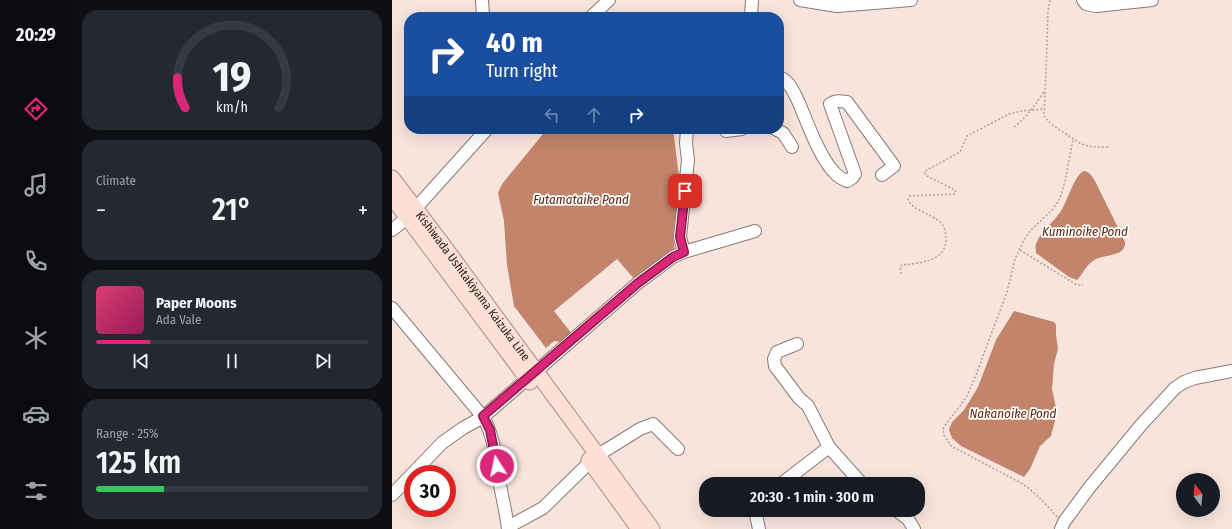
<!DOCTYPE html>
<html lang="en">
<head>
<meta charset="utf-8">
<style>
	body { margin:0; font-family:"Fira Sans Condensed",sans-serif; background:#242831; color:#f1f3f6; height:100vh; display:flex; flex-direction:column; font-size:15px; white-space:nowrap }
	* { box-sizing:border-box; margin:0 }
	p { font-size:13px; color:#9ea1a6 }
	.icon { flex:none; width:22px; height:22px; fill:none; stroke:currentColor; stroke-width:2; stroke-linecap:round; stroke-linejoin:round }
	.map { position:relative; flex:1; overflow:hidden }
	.panel { display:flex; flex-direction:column; gap:10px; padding:10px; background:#0d0f14; width:320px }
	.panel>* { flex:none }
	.guide { position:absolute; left:12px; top:12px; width:380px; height:122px; border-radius:16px; box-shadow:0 4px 16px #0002; background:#1a4fa0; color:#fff; overflow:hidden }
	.needle { width:26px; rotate:344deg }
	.buttons { position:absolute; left:784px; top:473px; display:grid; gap:8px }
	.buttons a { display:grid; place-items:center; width:44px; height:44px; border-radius:50%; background:#171b24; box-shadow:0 4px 16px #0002; font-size:20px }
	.speed { position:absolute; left:12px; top:465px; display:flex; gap:8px; font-size:20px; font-weight:700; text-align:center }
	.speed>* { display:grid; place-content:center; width:52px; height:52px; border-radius:50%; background:#171b24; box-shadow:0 4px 16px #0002; line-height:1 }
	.speed .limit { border:6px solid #d22; background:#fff; color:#111 }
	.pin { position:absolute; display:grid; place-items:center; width:34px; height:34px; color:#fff; margin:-17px; border-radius:8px; box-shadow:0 2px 6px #0006 }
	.me { position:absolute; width:44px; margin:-22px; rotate:350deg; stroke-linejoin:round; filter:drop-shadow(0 0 3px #0008) }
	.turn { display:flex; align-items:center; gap:14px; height:84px; padding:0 16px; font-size:18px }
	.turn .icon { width:52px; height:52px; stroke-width:2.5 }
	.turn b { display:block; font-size:28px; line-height:34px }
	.lanes { display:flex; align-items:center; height:38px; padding:0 16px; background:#0003; justify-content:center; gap:20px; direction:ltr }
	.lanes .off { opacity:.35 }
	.big { font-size:30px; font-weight:600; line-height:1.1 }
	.panel .card { flex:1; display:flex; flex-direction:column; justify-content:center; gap:6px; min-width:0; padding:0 14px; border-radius:16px; background:#242831 }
	.panel .dial { align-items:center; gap:0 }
	.dial svg { height:104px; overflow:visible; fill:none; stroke:#363941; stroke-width:7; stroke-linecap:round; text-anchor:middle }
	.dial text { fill:#f1f3f6; stroke:none }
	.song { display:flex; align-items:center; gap:12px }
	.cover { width:48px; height:48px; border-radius:6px; background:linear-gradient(135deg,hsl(340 70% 55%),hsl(330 70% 35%)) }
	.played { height:4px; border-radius:2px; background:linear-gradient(90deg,#db2777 20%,#363941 20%) }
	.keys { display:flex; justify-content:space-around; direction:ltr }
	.heat { display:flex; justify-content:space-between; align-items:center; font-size:22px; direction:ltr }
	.charge { height:6px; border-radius:3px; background:linear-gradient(90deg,#34c759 25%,#363941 0) }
	.trip { position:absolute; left:307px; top:477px; width:226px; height:40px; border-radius:16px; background:#171b24; box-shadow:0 4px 16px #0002; font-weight:600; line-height:40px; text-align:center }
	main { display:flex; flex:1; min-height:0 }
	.tabs { display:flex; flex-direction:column; width:72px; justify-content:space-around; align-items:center; background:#090b0e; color:#9ea1a6 }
	.tabs .icon { width:28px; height:28px }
	.tabs .on { color:#db2777 }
	.tabs b { font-size:18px; color:#f1f3f6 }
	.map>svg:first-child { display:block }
	.water { fill:#c2846b }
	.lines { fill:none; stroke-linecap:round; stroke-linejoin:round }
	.minor-casing { stroke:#8b7a73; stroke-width:14 }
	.major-casing { stroke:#ae8d81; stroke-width:17 }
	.path { stroke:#b0a19b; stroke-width:1.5; stroke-dasharray:2 2; stroke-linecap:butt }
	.minor { stroke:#fff; stroke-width:12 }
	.major { stroke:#fce0d6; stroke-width:15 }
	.route-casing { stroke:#8e194d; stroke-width:10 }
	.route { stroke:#db2777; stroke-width:7 }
	.labels { text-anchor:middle; stroke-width:3.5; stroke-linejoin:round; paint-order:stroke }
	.street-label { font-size:12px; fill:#201917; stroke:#fff }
	.water-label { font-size:13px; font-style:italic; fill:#5d2409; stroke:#fff }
</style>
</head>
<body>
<main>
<nav class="tabs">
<b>20:29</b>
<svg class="icon on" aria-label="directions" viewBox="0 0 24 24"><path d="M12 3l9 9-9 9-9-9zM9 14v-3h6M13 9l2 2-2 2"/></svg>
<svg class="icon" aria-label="music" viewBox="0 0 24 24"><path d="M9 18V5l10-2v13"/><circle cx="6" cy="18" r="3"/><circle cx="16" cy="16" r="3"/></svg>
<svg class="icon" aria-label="phone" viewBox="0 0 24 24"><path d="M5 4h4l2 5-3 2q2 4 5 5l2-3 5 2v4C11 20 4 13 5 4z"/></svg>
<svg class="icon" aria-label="climate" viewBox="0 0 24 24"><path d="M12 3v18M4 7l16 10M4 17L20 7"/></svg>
<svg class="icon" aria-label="car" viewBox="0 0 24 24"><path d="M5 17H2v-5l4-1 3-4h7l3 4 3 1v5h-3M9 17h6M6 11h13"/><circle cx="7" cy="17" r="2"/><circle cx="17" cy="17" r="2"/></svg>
<svg class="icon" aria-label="filters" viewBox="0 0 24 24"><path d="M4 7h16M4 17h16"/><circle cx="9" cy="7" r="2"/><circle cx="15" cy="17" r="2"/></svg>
</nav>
<section class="panel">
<div class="card dial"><svg viewBox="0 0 100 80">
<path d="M14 69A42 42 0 1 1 86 69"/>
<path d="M14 69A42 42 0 0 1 8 46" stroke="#db2777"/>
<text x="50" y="56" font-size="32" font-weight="700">19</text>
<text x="50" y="72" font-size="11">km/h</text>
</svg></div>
<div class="card"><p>Climate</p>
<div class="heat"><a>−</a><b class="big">21°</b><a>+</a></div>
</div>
<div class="card">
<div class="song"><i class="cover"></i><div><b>Paper Moons</b><p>Ada Vale</p></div></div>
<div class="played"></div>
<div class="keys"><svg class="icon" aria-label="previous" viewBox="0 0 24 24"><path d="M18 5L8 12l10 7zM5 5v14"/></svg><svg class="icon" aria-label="pause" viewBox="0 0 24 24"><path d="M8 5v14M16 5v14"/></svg><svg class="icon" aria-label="next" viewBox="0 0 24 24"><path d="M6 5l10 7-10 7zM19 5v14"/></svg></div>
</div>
<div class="card"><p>Range · 25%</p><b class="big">125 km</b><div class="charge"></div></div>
</section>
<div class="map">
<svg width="840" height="529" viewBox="0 0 840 529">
	<rect width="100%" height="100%" fill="#f7e4dd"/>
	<path class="water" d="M155,129H281L288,184L281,235L283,252L243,280L225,259L162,311L180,334L170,342L162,341L154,348L122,306L115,265L112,221L106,193L110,184Z
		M692,171C698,172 700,176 703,181L733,242C734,258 711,253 701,261C694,265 691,274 685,280L677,277L644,253C644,250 643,246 644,244C648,232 662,222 669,211C675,202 683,174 692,171Z
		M622,311L662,322L664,325V335L666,349L662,364L660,389L665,413L659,436L648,446L638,469L632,477L569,446L560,438L557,430L560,422L572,410L586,387L604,340Z"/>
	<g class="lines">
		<g class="minor-casing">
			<path id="minor" d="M90,0L91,17
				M408,0L445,6L519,0
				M691,0L694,4L704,6L760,0
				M199,17L217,0
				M359,17L360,0
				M387,77C398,81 402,93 407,103C415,122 428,158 442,172C446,177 450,179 455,181L460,178L463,174L438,104C444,100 448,101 455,102L502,166L490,175
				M383,129L391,133L400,147
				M334,131L350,129
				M0,230L15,218L95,129
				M292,252L288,237L296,160L294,143L295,129
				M0,308L91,417C102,436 104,458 107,480C110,496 114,512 116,529
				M405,344L385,352L382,359L383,366L407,398L416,406L437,447L470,484
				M206,455L248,429L261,424L286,449
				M389,484L437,447
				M0,495L50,443L71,428L91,417L246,283L281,257L292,252L363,231
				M363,510L367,529
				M504,510L516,519L522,529
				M116,527L151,508L198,462
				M669,529L672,522L697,488L749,425L783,388L792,382L803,378L840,371"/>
		</g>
		<g class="major-casing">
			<g id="major">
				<path id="s1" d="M0,178L48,241L260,529"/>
				<path d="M0,197L138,382"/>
				<path d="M197,460L247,529"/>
			</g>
		</g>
		<path class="path" d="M658,0L656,11L654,71L652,116L659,124L689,144L701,147H718
			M622,127C635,117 643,105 652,92
			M628,250L685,285H691
			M509,274L508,267L510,265C527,263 554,262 554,239C554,234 553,226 548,222C540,214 519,210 516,199L518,196L562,194L564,193L563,190L535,176L533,174V171L568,152L575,136L617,114L629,111L652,109
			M665,517C654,504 643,492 629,483L559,446L552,435L551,429L554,424L568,406L575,396L584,375L615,292L623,259L632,240L639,230L661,209L668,198L673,181L681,140"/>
		<use href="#minor" class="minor"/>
		<use href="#major" class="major"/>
	</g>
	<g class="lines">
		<g class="route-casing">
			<path id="route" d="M105,466L98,430L91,416L246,283L281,257L292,252L288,237L293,191"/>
		</g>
		<use href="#route" class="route"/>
	</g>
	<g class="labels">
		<g class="street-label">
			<text dy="4" stroke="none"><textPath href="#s1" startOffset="135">Kishiwada Ushitakiyama Kaizuka Line</textPath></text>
		</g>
		<g class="water-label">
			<text x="189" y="204">Futamataike Pond</text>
			<text x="693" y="236">Kuminoike Pond</text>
			<text x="621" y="418">Nakanoike Pond</text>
		</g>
	</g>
</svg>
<div class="buttons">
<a><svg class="needle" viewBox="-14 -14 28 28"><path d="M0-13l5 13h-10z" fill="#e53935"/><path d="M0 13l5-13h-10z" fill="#9ea1a6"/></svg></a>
</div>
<div class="speed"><div class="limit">30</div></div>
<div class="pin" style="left:293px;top:191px;background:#d93025"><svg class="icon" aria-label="arrive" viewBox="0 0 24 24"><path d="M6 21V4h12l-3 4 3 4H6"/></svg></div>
<svg class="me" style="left:105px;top:466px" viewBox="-20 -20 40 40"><circle r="17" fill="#db2777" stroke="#fff" stroke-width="3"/><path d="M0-11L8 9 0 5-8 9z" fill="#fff"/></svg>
<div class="trip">20:30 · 1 min · 300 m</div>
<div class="guide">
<div class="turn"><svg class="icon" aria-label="right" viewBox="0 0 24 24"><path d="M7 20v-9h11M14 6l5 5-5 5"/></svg><div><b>40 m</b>Turn right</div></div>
<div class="lanes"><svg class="icon off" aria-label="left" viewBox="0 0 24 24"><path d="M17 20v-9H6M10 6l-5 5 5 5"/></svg><svg class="icon off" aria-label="ahead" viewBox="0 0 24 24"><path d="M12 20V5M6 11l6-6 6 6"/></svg><svg class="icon" aria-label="right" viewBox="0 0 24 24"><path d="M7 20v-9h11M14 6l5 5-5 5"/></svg></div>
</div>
</div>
</main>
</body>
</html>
